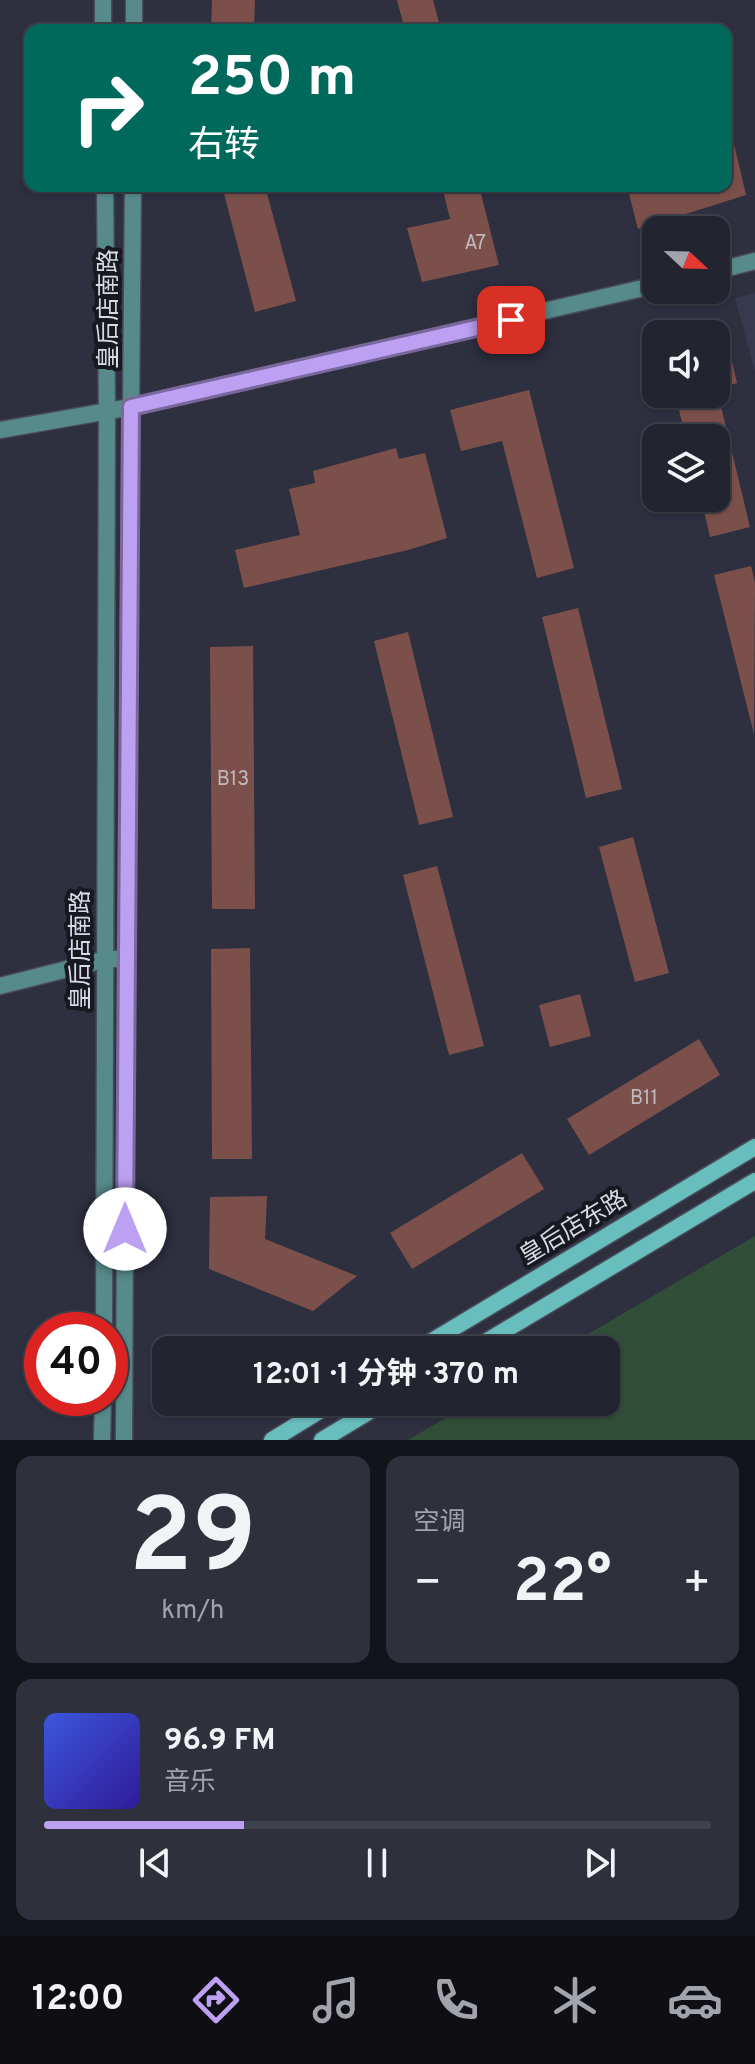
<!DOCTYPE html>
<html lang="zh">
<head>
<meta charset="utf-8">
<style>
	body { margin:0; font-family:Overpass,"Noto Sans SC",sans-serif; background:#2e303c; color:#f1f3f6; height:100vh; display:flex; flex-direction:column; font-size:30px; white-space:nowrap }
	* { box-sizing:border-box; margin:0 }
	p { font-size:26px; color:#a2a4ab }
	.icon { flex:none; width:44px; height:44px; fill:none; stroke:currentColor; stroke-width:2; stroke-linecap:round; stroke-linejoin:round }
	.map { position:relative; height:1440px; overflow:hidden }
	.sheet { display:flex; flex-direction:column; gap:16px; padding:16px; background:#13141a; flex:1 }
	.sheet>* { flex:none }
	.top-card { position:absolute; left:24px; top:24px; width:708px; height:168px; border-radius:16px; box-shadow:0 2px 6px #0004,0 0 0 2px #3f414c; background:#00695c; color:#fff; overflow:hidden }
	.needle { width:52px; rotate:112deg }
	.buttons { position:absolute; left:642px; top:216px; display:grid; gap:16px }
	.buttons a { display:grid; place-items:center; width:88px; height:88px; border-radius:16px; background:#222430; box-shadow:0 2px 6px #0004,0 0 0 2px #3f414c; font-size:40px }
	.speed { position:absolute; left:24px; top:1312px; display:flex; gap:16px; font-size:40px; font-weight:700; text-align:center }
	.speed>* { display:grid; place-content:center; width:104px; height:104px; border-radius:50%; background:#222430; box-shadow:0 2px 6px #0004,0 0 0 2px #3f414c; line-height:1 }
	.speed .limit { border:12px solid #d22; background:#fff; color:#111 }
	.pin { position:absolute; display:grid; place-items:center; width:68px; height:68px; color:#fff; margin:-34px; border-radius:16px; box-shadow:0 4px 12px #0006 }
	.me { position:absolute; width:88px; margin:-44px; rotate:0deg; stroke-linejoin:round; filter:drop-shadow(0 0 6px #0008) }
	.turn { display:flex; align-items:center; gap:28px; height:168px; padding:0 32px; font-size:36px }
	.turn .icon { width:104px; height:104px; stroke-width:2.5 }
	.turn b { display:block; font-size:56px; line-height:68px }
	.big { font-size:60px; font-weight:700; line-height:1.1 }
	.sheet .tile { flex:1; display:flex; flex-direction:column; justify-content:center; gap:12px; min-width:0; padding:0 28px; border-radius:16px; background:#2e303c }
	.sheet .dial { align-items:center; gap:0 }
	.dial b { font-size:104px; line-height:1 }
	.song { display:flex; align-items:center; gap:24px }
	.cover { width:96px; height:96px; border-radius:12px; background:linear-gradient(135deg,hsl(230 70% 55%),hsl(250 70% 35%)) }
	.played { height:8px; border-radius:4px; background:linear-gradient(90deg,#bca0f2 30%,#3f414c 30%) }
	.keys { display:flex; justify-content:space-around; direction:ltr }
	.heat { display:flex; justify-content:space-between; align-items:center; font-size:44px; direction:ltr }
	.sheet .tiles { flex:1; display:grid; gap:16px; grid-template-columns:1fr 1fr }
	.tile:last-child { grid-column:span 2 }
	.trip { position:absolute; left:152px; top:1336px; width:468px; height:80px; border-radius:16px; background:#222430; box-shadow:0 2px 6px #0004,0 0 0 2px #3f414c; font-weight:700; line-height:80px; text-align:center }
	.menu { display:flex; height:128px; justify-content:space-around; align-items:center; background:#0e0e13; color:#a2a4ab }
	.menu .icon { width:56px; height:56px }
	.menu .on { color:#bca0f2 }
	.menu b { font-size:36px; color:#f1f3f6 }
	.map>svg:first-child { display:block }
	.built { fill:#37394f }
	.green { fill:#314e38 }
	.building { fill:#7c504a }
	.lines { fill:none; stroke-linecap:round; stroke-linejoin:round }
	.minor-casing { stroke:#494b5a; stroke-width:19 }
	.tertiary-casing { stroke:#494b5a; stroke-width:19 }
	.secondary-casing { stroke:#494b5a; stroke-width:19 }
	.minor { stroke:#578b8b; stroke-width:16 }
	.tertiary { stroke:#578b8b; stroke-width:16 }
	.secondary { stroke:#68bdbd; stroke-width:16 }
	.route-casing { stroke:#7a689d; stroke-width:20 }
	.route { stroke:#bca0f2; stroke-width:14 }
	.labels { text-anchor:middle; stroke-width:8; stroke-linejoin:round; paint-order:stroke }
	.number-label { font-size:20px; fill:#c1b8be }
	.street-label { font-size:24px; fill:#d8dae4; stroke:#181920 }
</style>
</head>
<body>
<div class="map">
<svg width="755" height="1440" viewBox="0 0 755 1440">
	<rect width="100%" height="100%" fill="#2e3040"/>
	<path class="built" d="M755,293V372L735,298Z"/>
	<path class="green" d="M755,1236V1440H408L473,1402H606V1350H561Z"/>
	<path class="building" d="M212,0H255L254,30H211Z
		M397,0H433L441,30H405Z
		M734,144L746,195L638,229L627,186H726V146Z
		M222,186H265L296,301L255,312Z
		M442,186H479L499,265L422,282L407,228L450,219Z
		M727,340L737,383L716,389V343Z
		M529,390L574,568L537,578L502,441L461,451L450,410Z
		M675,394H718L750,527L710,537L701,498H716V438H686Z
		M396,448L399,459L425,453L447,538L408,550L244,588L235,550L300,535L289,489L315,483L313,471Z
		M751,566L755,583L754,734L714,575Z
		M578,608L622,789L586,798L542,617Z
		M408,632L453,817L419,825L374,641Z
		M253,646L255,909H212L210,647Z
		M633,837L669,973L635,982L599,847Z
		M437,866L484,1046L449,1055L403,875Z
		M250,948L252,1159H212L211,949Z
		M580,994L591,1036L550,1047L539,1005Z
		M699,1039L720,1075L589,1155L567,1119Z
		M522,1153L544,1189L412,1269L390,1233Z
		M267,1196L265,1239L357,1276L313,1311L209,1269L210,1197Z"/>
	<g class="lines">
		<g class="minor-casing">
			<path id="minor" d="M716,271L755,261
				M0,430L131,407L656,285
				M0,986L103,960L126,958"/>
		</g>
		<g class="tertiary-casing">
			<path id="tertiary" d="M103,0V30
				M134,30V0
				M104,1330L107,411L105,186
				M102,1440L103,1398
				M124,1440L126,958L133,186"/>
		</g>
		<g class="secondary-casing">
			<path id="secondary" d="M417,1350L755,1147
				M472,1350L755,1181
				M272,1440L334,1402
				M322,1440L385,1402"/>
		</g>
		<use href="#minor" class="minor"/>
		<use href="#tertiary" class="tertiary"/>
		<use href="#secondary" class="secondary"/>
	</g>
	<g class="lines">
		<g class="route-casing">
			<path id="route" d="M125,1229L131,407L511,320"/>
		</g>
		<use href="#route" class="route"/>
	</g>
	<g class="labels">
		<g class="number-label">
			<text x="475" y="249">A7</text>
			<text x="233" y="785">B13</text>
			<text x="644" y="1104">B11</text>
		</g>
		<g class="street-label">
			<text transform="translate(108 309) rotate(-90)" y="8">皇后店南路</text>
			<text transform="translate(80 950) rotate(-90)" y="8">皇后店南路</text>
			<text transform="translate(573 1227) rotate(-31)" y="8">皇后店东路</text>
		</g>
	</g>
</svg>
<div class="buttons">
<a><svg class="needle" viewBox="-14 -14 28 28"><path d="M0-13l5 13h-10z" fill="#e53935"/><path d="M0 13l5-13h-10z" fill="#a2a4ab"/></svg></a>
<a><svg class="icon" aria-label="sound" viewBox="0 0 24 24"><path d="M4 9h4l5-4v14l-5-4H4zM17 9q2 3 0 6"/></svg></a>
<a><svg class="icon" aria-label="layers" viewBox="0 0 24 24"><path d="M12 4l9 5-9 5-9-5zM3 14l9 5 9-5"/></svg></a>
</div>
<div class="speed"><div class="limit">40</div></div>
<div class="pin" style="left:511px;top:320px;background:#d93025"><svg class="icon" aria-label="arrive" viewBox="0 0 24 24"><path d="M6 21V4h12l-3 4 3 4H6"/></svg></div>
<svg class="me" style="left:125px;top:1229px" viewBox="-20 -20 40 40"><circle r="19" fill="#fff"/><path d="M0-13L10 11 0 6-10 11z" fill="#bca0f2"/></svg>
<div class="trip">12:01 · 1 分钟 · 370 m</div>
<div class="top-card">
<div class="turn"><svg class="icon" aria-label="right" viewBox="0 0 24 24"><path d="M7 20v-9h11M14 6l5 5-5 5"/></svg><div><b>250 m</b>右转</div></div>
</div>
</div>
<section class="sheet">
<div class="tiles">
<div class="tile dial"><b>29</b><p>km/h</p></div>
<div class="tile"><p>空调</p>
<div class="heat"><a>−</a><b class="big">22°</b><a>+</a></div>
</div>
<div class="tile">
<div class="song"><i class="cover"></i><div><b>96.9 FM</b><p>音乐</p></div></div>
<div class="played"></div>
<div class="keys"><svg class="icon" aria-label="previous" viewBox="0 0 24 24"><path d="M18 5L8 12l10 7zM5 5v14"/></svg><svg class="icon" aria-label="pause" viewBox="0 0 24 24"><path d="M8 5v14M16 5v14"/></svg><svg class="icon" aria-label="next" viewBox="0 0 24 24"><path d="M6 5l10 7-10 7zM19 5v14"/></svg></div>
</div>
</div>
</section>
<nav class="menu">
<b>12:00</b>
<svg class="icon on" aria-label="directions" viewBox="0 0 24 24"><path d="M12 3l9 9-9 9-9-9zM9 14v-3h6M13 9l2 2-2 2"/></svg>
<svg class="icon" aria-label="music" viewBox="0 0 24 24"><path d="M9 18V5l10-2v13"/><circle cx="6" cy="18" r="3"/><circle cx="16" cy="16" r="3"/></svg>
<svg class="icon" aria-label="phone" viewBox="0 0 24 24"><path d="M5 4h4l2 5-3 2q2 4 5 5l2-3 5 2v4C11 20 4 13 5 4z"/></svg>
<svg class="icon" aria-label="climate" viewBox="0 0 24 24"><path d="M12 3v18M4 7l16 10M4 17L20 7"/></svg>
<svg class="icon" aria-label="car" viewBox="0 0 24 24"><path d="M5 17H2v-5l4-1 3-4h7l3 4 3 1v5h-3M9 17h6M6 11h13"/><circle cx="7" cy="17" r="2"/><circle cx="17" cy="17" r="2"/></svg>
</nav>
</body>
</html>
